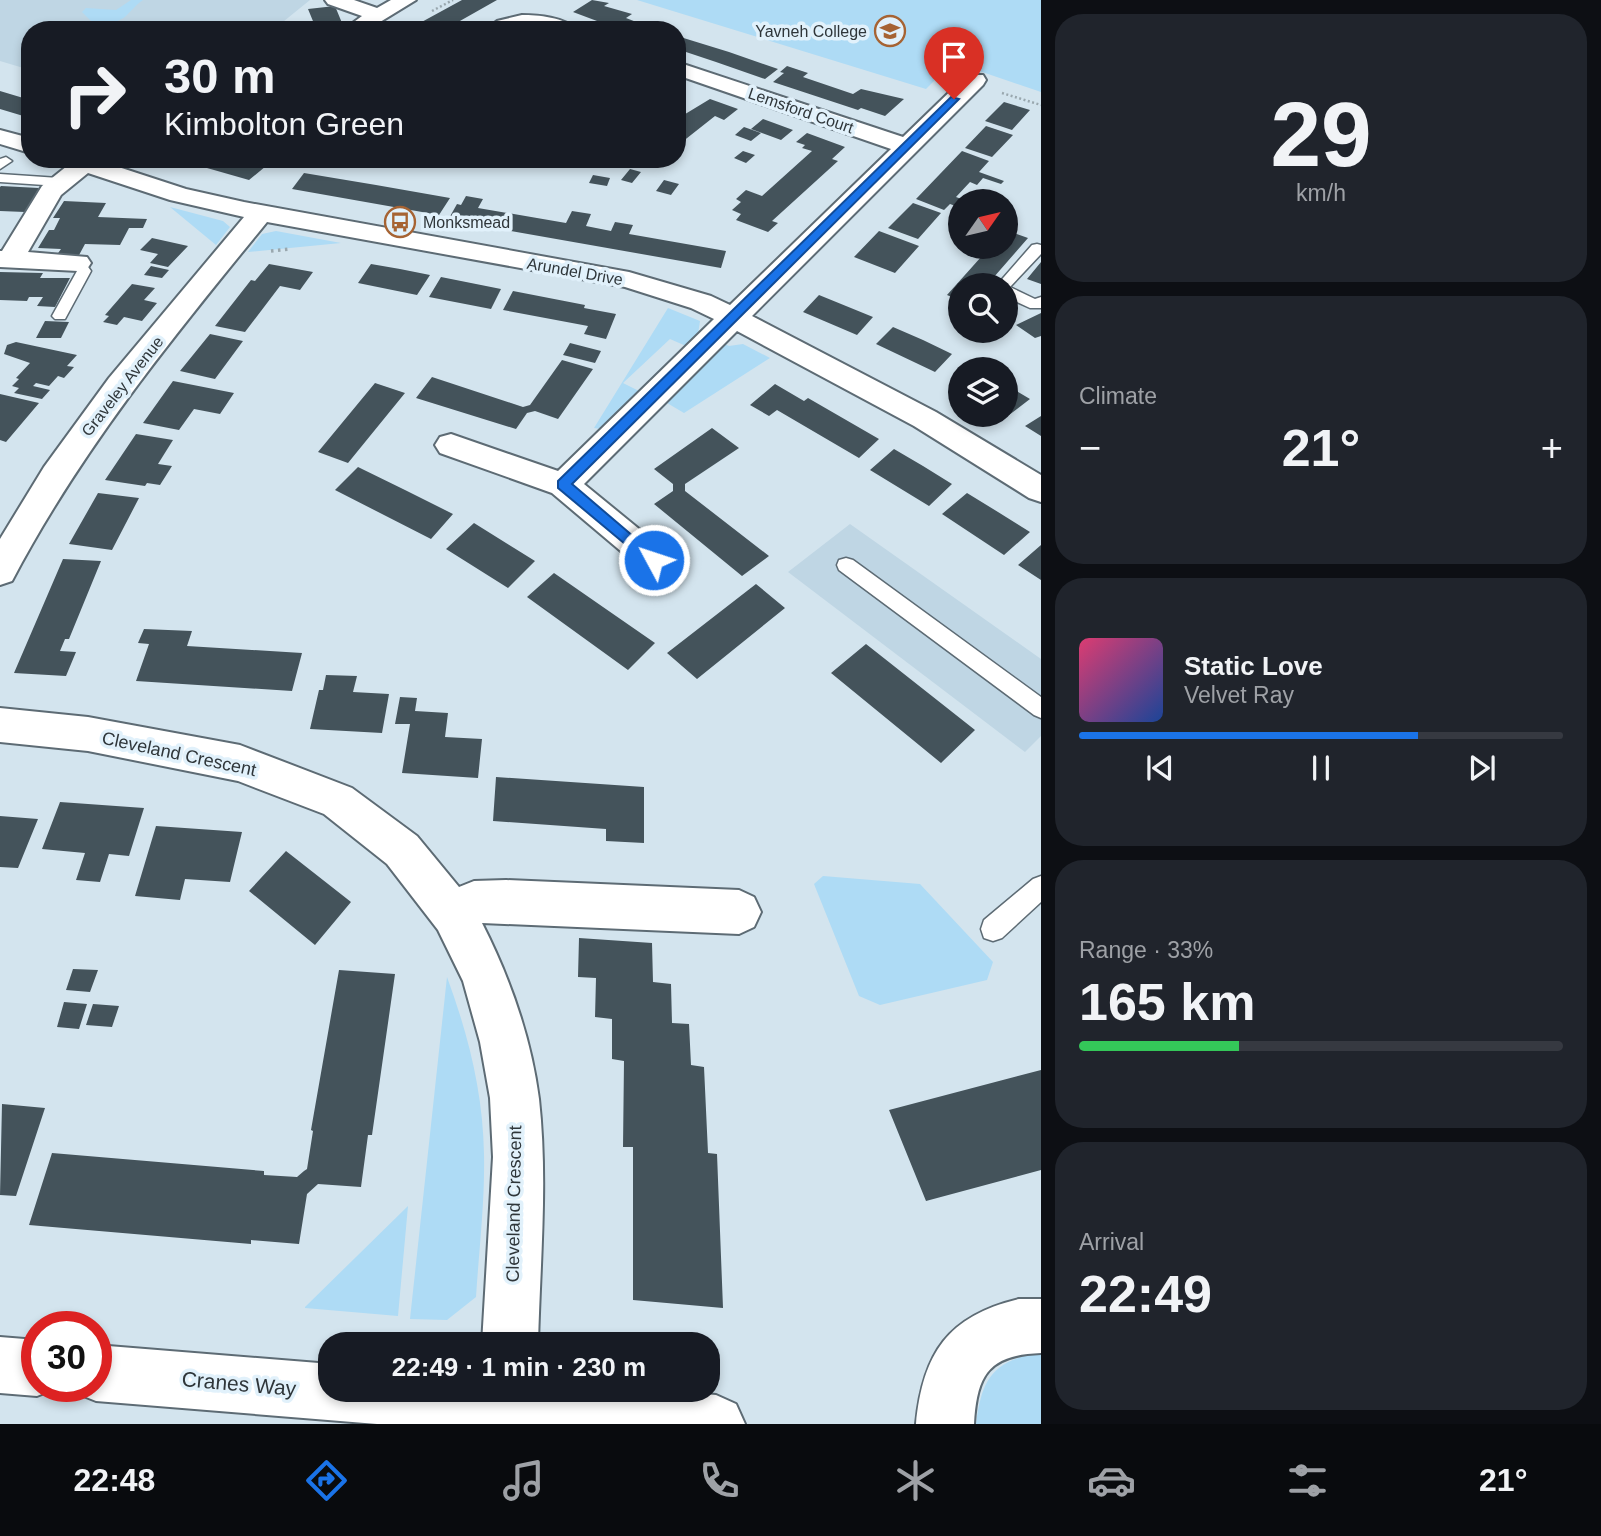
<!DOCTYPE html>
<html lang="en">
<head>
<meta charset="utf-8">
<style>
	body { margin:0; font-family:Arial,sans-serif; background:#20242c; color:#f1f3f6; height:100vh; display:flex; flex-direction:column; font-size:26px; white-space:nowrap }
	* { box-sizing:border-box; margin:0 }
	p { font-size:23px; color:#9ea1a6 }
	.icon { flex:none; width:38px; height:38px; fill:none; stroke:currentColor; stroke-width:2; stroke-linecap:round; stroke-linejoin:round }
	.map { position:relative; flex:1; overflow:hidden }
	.side { display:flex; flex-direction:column; gap:14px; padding:14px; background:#0d0f14; width:560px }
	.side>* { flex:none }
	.hud { position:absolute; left:21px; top:21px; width:665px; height:147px; border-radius:28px; box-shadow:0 4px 10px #0003; background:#171b24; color:#f1f3f6; overflow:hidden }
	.needle { width:46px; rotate:56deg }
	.fabs { position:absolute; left:948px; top:189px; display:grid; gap:14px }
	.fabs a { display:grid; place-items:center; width:70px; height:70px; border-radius:50%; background:#171b24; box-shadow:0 4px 10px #0003; font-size:35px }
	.speed { position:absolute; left:21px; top:1311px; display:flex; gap:14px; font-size:35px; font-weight:700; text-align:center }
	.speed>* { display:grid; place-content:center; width:91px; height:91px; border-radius:50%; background:#171b24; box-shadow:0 4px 10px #0003; line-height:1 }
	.speed .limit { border:10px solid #d22; background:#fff; color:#111 }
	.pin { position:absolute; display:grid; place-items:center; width:60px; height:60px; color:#fff; margin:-72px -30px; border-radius:50% 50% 50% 0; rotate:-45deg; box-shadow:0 0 7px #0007 }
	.pin .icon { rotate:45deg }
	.me { position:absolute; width:77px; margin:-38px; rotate:310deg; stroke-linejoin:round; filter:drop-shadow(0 0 5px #0008) }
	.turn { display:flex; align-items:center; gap:24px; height:147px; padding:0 28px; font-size:32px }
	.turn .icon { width:91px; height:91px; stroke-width:2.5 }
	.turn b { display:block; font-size:49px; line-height:60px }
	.big { font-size:52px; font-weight:800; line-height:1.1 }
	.side .widget { flex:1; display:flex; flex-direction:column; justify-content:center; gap:10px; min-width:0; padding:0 24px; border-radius:28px; background:#20242c }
	.side .dial { align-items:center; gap:0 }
	.dial b { font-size:91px; line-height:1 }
	.song { display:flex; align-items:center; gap:21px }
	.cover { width:84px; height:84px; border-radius:10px; background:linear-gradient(135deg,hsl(340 70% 55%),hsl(220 70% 35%)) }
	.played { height:7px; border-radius:4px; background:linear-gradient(90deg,#1a73e8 70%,#363941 70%) }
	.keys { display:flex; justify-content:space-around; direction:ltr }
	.heat { display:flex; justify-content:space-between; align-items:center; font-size:38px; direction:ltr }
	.charge { height:10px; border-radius:5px; background:linear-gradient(90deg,#34c759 33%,#363941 0) }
	.trip { position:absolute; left:318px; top:1332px; width:402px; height:70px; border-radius:28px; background:#171b24; box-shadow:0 4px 10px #0003; font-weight:800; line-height:70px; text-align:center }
	.tabs { display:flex; height:112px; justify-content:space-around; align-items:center; background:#090b0e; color:#9ea1a6 }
	.tabs .icon { width:49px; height:49px }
	.tabs .active { color:#1a73e8 }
	.tabs b { font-size:32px; color:#f1f3f6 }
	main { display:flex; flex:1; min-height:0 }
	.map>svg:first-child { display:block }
	.built { fill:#bfd6e4 }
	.green { fill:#aedbf5 }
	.building { fill:#44535b }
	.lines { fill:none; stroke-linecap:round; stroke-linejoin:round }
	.service-casing { stroke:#5d6b74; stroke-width:3 }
	.minor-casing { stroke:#5d6b74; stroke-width:4 }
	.tertiary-casing { stroke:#5d6b74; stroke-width:4 }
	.path-far1 { stroke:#99a7ae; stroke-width:2.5; stroke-dasharray:2 2.5; stroke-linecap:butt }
	.path { stroke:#99a7ae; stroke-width:3.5; stroke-dasharray:2.5 4.5; stroke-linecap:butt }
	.service { fill:#fff; fill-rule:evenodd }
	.minor { fill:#fff; fill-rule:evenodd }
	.tertiary { fill:#fff; fill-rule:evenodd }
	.route { fill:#1a73e8; stroke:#114b97; stroke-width:2 }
	.labels { text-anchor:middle; stroke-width:7; stroke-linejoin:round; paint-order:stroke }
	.far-poi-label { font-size:16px; fill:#2f363a; stroke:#e1f1fb; text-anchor:end }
	.far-street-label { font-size:16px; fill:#2f363a; stroke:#e1f1fb }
	.street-label { font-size:18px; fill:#2f363a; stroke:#e1f1fb }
	.near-street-label { font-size:21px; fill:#2f363a; stroke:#e1f1fb }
</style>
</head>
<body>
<main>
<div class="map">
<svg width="1041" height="1424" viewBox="0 0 1041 1424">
	<rect width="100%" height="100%" fill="#d3e4ee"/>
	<path class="built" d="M0,0H310L273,30H30V70L0,61Z
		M850,524L1041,659V736L1025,752L788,572Z"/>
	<path class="green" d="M131,0H143C136,5 133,9 127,15C121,22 94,30 85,30L93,23L82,12L86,8L116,10Z
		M637,0H1041V92L953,62L926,89Z
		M170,207L223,221L230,227L216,245Z
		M276,231L341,243L248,252L262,234Z
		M668,308L700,321L698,334L686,346L670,339L623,383L639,391L601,429L594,428Z
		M720,342L729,346L743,344L770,358L684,413L662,400Z
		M823,876L920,884L993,962L987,980L880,1005L859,996L814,884Z
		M447,977C468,1034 483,1092 484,1154C485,1201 479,1250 476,1297L447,1320L410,1319Z
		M408,1206L398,1316L305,1308V1307Z
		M1037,1353L1041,1354V1424H976C982,1380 991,1362 1037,1353Z"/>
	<path class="building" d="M462,0H497L444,30H407Z
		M592,0L609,3L604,6L632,14L626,18L657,30H621L573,12Z
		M335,6L342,23L315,26L308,9Z
		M677,36L729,52L778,69L765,79L716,62L677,49Z
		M787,66L808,73L803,77L853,94L861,89L904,99L885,116L861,108L858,110L773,82L784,73L780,72Z
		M0,91L30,100V118L0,109Z
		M710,99L738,109L724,120L715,116L677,146V119Z
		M1004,102L1030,110L1012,130L985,121Z
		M763,119L774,123L793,130L781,140L751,129Z
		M986,126L1013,135L992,157L965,148Z
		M744,127L761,133L751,141L735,135Z
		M807,133L845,147L832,159L838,161L772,221L778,223L768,232L736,220L741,214L732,210L741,202L736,199L746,190L762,196L812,151L802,148L805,145L796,142Z
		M743,151L755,155L746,163L734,158Z
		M962,151L989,161L979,172L1004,181L1001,184L983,178L977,185L970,182L956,197L967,201H961V208L950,204L944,210L916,199Z
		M243,159L266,166L249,180L179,160Z
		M630,169L641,172L632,183L621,180Z
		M304,173L376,185L450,198L439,215L292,189Z
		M593,175L610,178L607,186L589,183Z
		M664,180L679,184L671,195L656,191Z
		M0,187L1,186L39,188L25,212L0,211Z
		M466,196L483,199L478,208L566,223L572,211L591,214L586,226L611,231L615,222L633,225L629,234L726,251L721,268L448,220L457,204L461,205Z
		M64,201L106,203L98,217L147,219L143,228H129L120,245L85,244L78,257L56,256L61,249L38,248L49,230H54L60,218H53Z
		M913,203L941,213L918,239L888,228Z
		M1006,230L1028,238L987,285H961V301L947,295L990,247H1006Z
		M879,231L919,246L895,273L854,257Z
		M152,238L188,246L168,267L150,263L158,254L140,250Z
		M1041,262V284L1027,279Z
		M269,264L313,272L300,290L280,286L245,332L215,326L251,280L255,281Z
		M371,264L400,269L430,275L417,295L358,283Z
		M151,266L169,270L162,278L144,275Z
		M0,272L43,273L40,278H70L55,307L37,306L43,297H29L27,301L0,300Z
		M441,277L501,289L491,309L429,297Z
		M132,284L155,288L144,300L157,303L142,321L124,317L117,325L103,322L109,316L105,315Z
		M513,291L585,305L584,308L616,314L606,339L584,334L588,326L503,310Z
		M819,295L873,317L857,335L803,312Z
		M1041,313V336L1035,338L1016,325Z
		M45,321L69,322L61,338H36Z
		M893,327L923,340L952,354L935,372L876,344Z
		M210,334L243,341L215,379L180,371Z
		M16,342L77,355L67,366L74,367L64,378L58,376L49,386L36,383L33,386L50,390L42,399L14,393L19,388L12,386L19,379L16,378L30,363L4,354L7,345Z
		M570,343L601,351L595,363L563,355Z
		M562,360L593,369L558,419L535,411L527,413L516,429L416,398L432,377L523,407L530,405Z
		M173,381L234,393L220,414L194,409L179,430L143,423Z
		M375,383L405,393L348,463L318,452Z
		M775,384L804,401L808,398L879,439L859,458L777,410L769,416L750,405Z
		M1006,385L1030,399L1009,415L1006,414Z
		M0,394L39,403L6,442L0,440Z
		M1041,416V436L1025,426Z
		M712,428L739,448L685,484V491L769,556L742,576L654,504L673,491V484L654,469Z
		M136,434L173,440L158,464L172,466L160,485L147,483L145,486L105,480Z
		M894,449L923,466L952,484L929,506L870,470Z
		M358,467L405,490L453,514L431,539L335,490Z
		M98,493L139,498L112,550L69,544Z
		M967,493L998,512L1030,532L1004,555L942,514Z
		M474,523L535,561L508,588L446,549Z
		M1041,545V580L1018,565Z
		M63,559L101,561L69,639H65L60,651L76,652L66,676L14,673Z
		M554,573L603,607L655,643L628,670L527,597Z
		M756,584L785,608L697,679L667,653Z
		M144,629L192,631L187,646L302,653L292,691L136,681L149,644L138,643Z
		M866,644L975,730L941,763L831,673Z
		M326,675L357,676L353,692L389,694L382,733L310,729L319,690H323Z
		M400,697L417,698L415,711L448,713L445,737L482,739L478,778L402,773L410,724H395Z
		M496,777L644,787V843L606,841V829L493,821Z
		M60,802L144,808L129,856L109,854L100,882L76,880L85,853L42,849Z
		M0,816L38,819L18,868L0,867Z
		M156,826L242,832L230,882L185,879L180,900L135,896Z
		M286,851L351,902L315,945L249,891Z
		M579,938L652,943L653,982L671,984L672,1023L689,1024L691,1065L704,1067L708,1153L717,1154L723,1308L633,1300V1147H623L624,1061L612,1059V1019L595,1017L596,978L578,977Z
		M73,969L98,970L90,992L66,990Z
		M339,970L395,974L372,1135H368L361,1187L318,1184L307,1194L299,1244L251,1240V1244L29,1225L52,1153L264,1171V1175L297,1177L304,1171L307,1169L313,1131L311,1130Z
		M64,1002L87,1004L79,1029L57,1027Z
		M93,1004L119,1006L112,1027L86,1025Z
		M1041,1070V1170L926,1201L889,1110Z
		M2,1104L45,1108L16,1196L0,1195Z"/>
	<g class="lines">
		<g class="service-casing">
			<path id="service" d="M6,157L12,161L0,169V159Z
				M0,174L59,178L66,182L59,186L0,182Z
				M1037,244L1041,245V254L1010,287L1035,299L1041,297V308H1030L1006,297V285H997L1032,245Z
				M78,259L83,260L91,271L65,319H55L52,316L77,271L71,263Z
				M846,558L853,560L1041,697V718L1034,715L839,570L837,565L839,560Z
				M1041,876V902L1002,938L993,941L984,938L981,929L984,920L1033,879Z"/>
		</g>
		<g class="minor-casing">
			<path id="minor" d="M325,0H354L377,8L391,0H416L367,30H349L347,27L362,16L328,4Z
				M522,15C537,15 566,17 576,30L530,27L485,30L497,21Z
				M677,62L903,137L967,75H983L986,80L983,85L752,316L936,412L1041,475V502L1029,498L914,426L737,331L584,484L666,551L671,560L666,569L654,573L642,569L552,493L440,453L435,445L440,437L451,434L558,471L714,319L691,308L625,287L267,222C173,337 82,448 12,581L0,585V539L44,467L109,378L244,217L170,200L88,173L61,195L28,252L87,257L91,263L87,269L78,271L0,267V251H2L42,186L67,166L57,159H94L186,189L244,202L629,272L711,296L730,305L891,149L677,75Z
				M0,130L30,138V153L0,144Z
				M0,708L88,717L240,745L352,788L417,836L459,887L474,881L506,880L739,890L754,897L761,912L754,927L739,934L482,923C510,978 531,1038 539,1099C548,1180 540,1263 538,1344H482L493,1157L490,1098L480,1042L463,981L438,930L387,864L324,814L238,781L88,751L0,742Z"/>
		</g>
		<g class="tertiary-casing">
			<path id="tertiary" d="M1019,1299H1041V1353C989,1355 977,1374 974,1424H916C923,1353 948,1316 1019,1299Z
				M0,1337L37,1340V1386L57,1388L37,1396L0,1393Z
				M96,1345L331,1364V1390H658L716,1395L736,1404L745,1424H377L96,1401L76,1393L73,1386H96Z"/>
		</g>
		<path class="path-far1" d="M432,11L453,0
			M1002,93L1041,105"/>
		<path class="path" d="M271,251L290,249"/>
		<use href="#service" class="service"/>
		<use href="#minor" class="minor"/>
		<use href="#tertiary" class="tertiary"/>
	</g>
	<path class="route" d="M951,97L959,99L572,484L661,560L659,564H649L558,488V481Z"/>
	<defs>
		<g id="school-ring" transform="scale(1.575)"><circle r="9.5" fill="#e1f1fb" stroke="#a66333" stroke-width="1.5"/><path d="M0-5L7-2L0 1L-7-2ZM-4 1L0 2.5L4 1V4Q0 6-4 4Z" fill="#a66333"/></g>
		<g id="bus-ring" transform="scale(1.575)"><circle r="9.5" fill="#e1f1fb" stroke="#a66333" stroke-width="1.5"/><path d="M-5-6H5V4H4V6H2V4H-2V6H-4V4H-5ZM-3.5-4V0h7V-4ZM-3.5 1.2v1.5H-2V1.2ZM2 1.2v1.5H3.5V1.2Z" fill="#a66333"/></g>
	</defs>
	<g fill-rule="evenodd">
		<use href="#school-ring" x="890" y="31"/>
		<use href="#bus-ring" x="400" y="222"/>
	</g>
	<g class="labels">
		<g class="far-poi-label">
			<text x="867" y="37">Yavneh College</text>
			<text x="423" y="228" text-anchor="start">Monksmead</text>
		</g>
		<g class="far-street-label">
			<text transform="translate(801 110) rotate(19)" y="6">Lemsford Court</text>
			<text transform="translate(575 271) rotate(10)" y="6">Arundel Drive</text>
			<text transform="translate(122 386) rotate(-52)" y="6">Graveley Avenue</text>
		</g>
		<g class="street-label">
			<text transform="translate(179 754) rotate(12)" y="6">Cleveland Crescent</text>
			<text transform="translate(514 1204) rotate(-89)" y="6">Cleveland Crescent</text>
		</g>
		<g class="near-street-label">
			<text transform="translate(239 1384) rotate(5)" y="7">Cranes Way</text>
		</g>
	</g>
</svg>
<div class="fabs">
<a><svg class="needle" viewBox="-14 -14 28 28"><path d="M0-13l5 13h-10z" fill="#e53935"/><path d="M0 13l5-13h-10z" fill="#9ea1a6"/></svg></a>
<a><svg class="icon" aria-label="search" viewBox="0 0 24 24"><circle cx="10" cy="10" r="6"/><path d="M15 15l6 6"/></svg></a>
<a><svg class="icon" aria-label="layers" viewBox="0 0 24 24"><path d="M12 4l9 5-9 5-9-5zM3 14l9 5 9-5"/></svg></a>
</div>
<div class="speed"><div class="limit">30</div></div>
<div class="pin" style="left:954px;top:99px;background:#d93025"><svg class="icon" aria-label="arrive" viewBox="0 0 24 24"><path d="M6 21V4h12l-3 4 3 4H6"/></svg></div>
<svg class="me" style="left:654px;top:560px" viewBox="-20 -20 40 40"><circle r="17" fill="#1a73e8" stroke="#fff" stroke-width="3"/><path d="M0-11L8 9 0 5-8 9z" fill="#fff"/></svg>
<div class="trip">22:49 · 1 min · 230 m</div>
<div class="hud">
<div class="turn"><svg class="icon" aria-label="right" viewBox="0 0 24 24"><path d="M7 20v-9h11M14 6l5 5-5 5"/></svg><div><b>30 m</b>Kimbolton Green</div></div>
</div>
</div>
<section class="side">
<div class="widget dial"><b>29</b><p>km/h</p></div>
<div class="widget"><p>Climate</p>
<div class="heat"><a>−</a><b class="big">21°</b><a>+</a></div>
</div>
<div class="widget">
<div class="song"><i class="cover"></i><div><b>Static Love</b><p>Velvet Ray</p></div></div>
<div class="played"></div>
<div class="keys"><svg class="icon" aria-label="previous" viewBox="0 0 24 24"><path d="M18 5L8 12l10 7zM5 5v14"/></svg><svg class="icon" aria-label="pause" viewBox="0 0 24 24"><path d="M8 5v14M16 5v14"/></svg><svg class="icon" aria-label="next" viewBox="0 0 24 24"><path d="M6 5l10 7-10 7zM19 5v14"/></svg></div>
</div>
<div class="widget"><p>Range · 33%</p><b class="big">165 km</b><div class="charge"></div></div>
<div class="widget"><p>Arrival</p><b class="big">22:49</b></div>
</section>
</main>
<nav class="tabs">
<b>22:48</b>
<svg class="icon active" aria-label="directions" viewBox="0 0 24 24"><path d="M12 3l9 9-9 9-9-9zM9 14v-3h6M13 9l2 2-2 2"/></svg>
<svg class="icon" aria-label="music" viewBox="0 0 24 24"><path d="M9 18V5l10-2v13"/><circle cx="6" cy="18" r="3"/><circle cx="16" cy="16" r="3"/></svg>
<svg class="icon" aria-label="phone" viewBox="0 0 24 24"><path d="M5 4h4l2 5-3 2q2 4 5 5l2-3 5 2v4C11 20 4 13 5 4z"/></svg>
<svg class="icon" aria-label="climate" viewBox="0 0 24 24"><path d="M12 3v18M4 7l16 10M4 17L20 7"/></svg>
<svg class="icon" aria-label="car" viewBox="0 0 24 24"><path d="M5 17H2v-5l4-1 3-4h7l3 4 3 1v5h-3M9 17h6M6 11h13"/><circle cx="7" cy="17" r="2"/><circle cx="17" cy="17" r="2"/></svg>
<svg class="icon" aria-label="filters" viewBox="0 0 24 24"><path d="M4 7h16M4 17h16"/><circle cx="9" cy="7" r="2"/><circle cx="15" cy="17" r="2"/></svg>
<b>21°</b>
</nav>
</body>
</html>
